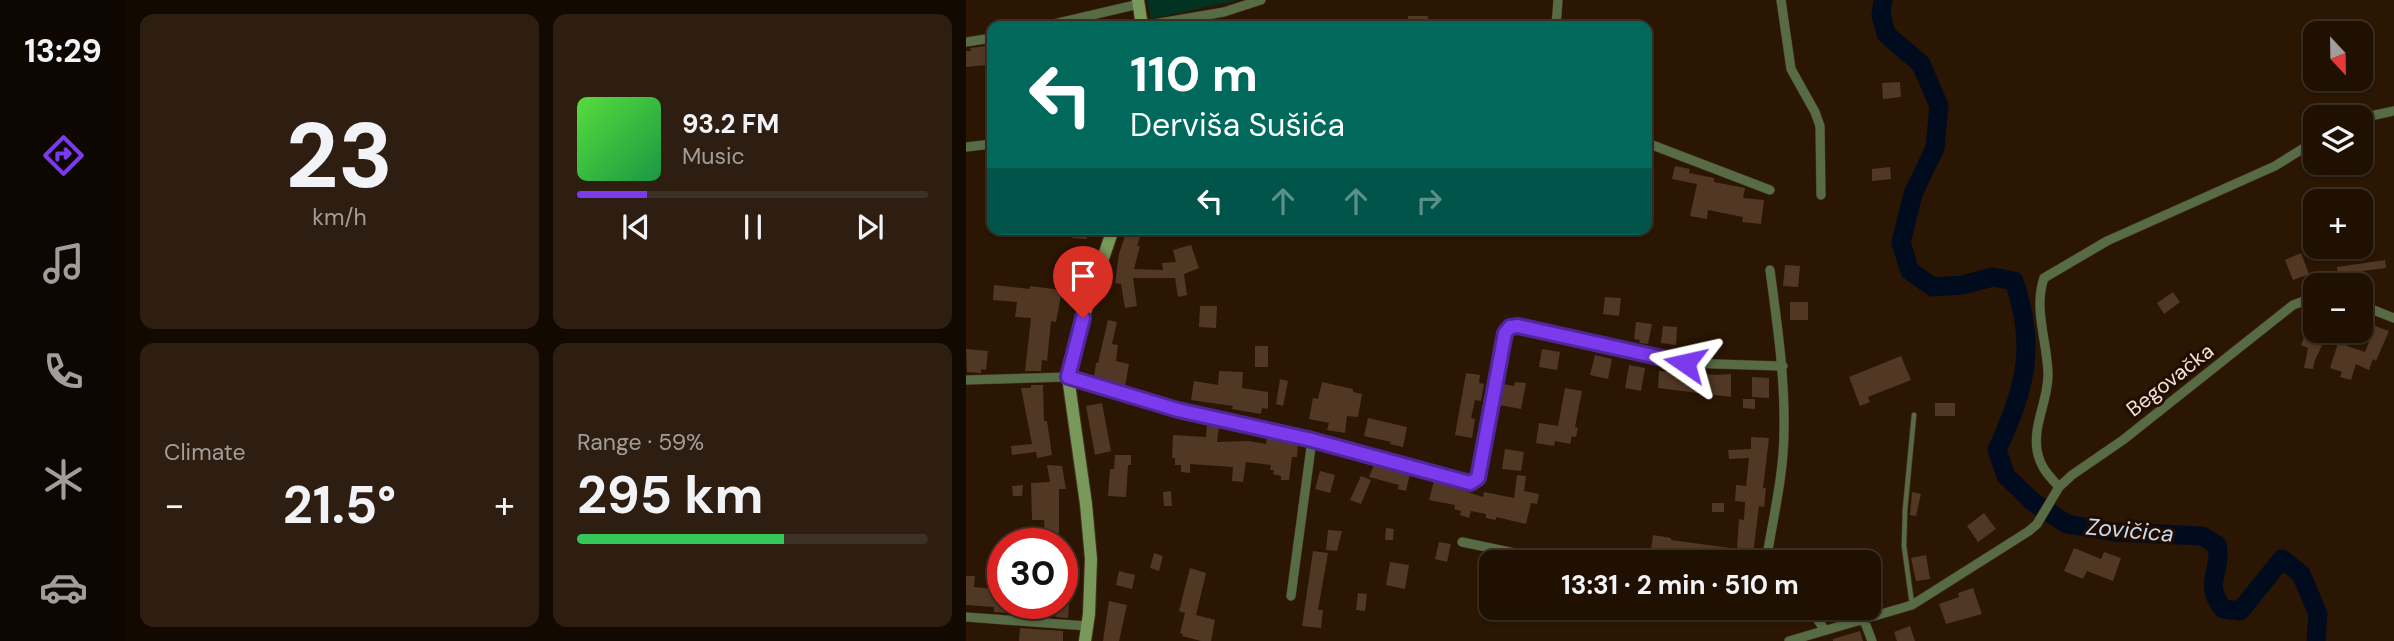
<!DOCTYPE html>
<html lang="en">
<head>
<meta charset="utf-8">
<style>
	body { margin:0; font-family:"DM Sans",sans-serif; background:#2d1e11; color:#f1f3f6; height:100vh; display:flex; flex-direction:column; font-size:26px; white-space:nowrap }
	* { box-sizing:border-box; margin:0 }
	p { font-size:23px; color:#a29d99 }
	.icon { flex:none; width:38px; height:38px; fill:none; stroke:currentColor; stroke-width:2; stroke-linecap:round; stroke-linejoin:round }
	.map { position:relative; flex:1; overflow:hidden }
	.sheet { display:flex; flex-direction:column; gap:14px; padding:14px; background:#120901; width:840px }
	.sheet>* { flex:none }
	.guide { position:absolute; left:21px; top:21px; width:665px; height:214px; border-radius:14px; box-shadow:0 2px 5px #0004,0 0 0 2px #3d3024; background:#00695c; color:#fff; overflow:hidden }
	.needle { width:46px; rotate:158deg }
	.fabs { position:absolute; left:1337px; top:21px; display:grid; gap:14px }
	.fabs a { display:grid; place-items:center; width:70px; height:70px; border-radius:14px; background:#201002; box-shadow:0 2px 5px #0004,0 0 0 2px #3d3024; font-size:35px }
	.speed { position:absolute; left:21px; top:528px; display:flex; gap:14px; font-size:35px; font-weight:700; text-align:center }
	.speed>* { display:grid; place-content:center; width:91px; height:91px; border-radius:50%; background:#201002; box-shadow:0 2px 5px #0004,0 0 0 2px #3d3024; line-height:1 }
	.speed .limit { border:10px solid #d22; background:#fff; color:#111 }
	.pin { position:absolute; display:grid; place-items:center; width:60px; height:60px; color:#fff; margin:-72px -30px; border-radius:50% 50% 50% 0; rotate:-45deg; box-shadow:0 0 7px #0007 }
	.pin .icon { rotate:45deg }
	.me { position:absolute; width:77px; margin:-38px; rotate:281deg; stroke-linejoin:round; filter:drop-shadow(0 0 5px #0008) }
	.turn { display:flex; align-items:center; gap:24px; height:147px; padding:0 28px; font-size:32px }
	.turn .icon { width:91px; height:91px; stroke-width:2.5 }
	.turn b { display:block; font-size:49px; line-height:60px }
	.lanes { display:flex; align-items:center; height:66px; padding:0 28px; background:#0003; justify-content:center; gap:35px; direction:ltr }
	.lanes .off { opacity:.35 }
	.big { font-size:52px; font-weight:700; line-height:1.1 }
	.sheet .widget { flex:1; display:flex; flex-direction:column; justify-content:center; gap:10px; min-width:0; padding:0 24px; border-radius:14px; background:#2d1e11 }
	.sheet .dial { align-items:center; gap:0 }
	.dial b { font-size:91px; line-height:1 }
	.song { display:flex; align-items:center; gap:21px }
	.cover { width:84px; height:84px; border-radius:10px; background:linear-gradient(135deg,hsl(110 70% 55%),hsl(140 70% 35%)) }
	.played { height:7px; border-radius:4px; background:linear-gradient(90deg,#7c3aed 20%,#3d3024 20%) }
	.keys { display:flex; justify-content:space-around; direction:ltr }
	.heat { display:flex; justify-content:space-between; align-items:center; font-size:38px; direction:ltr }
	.charge { height:10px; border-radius:5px; background:linear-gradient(90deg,#34c759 59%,#3d3024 0) }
	.sheet .tiles { flex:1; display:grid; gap:14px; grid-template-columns:repeat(2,1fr) }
	.trip { position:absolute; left:513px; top:550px; width:402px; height:70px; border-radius:14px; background:#201002; box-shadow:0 2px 5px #0004,0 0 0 2px #3d3024; font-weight:700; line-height:70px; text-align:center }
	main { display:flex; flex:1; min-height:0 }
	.menu { display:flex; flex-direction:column; width:126px; justify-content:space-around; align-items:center; background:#0d0601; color:#a29d99 }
	.menu .icon { width:49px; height:49px }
	.menu .active { color:#7c3aed }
	.menu b { font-size:32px; color:#f1f3f6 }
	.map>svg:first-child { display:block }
	.green { fill:#023322 }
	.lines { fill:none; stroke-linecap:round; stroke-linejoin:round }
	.river { stroke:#000c1d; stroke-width:19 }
	.building { fill:#513824 }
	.lane-casing { stroke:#473220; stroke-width:6 }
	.street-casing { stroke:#473220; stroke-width:10 }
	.secondary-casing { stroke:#473220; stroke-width:14 }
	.lane { stroke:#576b45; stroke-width:4.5 }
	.street { stroke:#576b45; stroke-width:9 }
	.secondary { stroke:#79995b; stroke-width:12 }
	.route-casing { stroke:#51269a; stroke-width:18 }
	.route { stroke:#7c3aed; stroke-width:12 }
	.labels { text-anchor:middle; stroke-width:6; stroke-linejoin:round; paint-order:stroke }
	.street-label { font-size:21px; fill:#f1e1d5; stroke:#210c00 }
	.water-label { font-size:23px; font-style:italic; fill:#c4dff7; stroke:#210c00 }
</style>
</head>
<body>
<main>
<nav class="menu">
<b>13:29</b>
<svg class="icon active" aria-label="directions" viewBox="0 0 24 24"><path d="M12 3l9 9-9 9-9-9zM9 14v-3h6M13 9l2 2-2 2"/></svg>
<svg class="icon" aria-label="music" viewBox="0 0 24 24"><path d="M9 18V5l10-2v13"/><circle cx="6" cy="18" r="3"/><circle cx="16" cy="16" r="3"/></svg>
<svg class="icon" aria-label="phone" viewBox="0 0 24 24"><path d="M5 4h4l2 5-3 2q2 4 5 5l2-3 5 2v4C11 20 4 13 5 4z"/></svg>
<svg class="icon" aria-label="climate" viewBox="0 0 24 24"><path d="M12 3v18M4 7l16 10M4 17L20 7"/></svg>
<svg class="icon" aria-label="car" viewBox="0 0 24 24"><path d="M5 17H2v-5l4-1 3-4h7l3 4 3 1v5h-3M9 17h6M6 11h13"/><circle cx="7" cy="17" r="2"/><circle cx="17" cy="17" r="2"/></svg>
</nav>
<section class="sheet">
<div class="tiles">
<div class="widget dial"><b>23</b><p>km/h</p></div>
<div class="widget">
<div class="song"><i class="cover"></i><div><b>93.2 FM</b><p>Music</p></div></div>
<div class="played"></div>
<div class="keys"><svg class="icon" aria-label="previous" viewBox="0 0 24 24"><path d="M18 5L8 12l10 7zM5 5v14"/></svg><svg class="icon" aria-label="pause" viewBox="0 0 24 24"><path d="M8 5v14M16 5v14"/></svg><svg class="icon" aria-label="next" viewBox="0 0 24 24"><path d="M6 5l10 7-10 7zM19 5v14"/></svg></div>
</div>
<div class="widget"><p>Climate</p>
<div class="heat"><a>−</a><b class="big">21.5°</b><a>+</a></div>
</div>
<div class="widget"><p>Range · 59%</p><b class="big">295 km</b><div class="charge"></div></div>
</div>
</section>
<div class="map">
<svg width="1428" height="641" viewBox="0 0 1428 641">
	<rect width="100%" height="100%" fill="#2b1503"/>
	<path class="green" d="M181,0H273L185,19Z"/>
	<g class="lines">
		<path class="river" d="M917,0L915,15L920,34L955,64L973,106L969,148L947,194L935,243L944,271L967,287L996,285L1027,277L1048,281C1071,348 1059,389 1031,450L1040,476L1067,502L1101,524L1149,532L1236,536L1251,545C1257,571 1236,582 1257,609L1274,611L1316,559L1335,574L1352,614L1350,641"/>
	</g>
	<path class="building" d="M442,16H462V26H442Z
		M20,46L21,65L0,67V51H5L4,48Z
		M934,82L935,97L917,99L916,83Z
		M709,166L724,169L723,173L748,178V182L779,188L777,198L798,200L795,224L776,222L777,217L742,210L741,219L724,216L731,184L706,179Z
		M924,167L925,179L906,181V169Z
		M106,229H121V239L106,238Z
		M161,229H177L171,246H174L168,269L197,270L196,263L210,262L207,250L225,245L233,268L218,274L221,295L212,297L209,278H167L171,306L159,308L155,284L149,283L153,254Z
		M1335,253L1343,274L1327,280L1319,260Z
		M1419,260L1420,268L1396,271L1398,280L1373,284L1371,267Z
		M819,265L834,266L832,287L817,286Z
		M98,267L111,270L107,286L94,284Z
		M28,285L64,289V286L96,290L90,322L85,321L81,361L76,360L75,371H59L65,318L49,317L51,302L27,300Z
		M1207,292L1214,302L1198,314L1191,303Z
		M639,297L655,298L653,316L637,314Z
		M824,302H842V320H824Z
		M234,306H251L250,328L233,327Z
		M142,320L151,322L146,344L152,345L150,361L163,364L159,387L128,377L130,363H132Z
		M670,322L686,324L682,344L673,343L674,340L668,339Z
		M697,326L711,327L710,345L695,343Z
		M1342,326L1349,331H1363L1349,360L1347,369L1338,368L1342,348L1335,345Z
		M1409,326L1423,331L1410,361L1407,359L1403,370L1390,364L1385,380L1374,377L1376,372L1364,368L1376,331H1388L1381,346L1399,352Z
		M289,346H302V367H289Z
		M0,349L22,351L20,370L15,369V373L1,372Z
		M576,349L594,352L591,370L573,367Z
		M629,355L646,359L642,379L624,375Z
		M935,356L945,380L902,397L904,402L894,406L883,377Z
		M663,365L679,368L675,391L659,388Z
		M253,371L277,372L276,388L302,392V409L296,408L295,414L266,409L267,406L225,400L228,381L252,385Z
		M693,371L751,375L765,374V397L692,388Z
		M500,373L514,375L513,383L518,384L515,401L509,400L505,418L509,419L506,438L489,435Z
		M786,377L803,378V398L786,397Z
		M314,379L322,381L317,406L310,404Z
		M356,382L387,389V392L396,394L392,417L381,416L379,433L361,430L363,423L343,419L347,398L352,399Z
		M549,382L560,383L555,409L533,405L537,384L548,386Z
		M65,385H77L78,421H81L86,455L71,458L70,452L46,455L45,446L66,444L55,388H65Z
		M599,388L616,391L609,427L612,428L610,437L606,436L604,444L589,441L588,446L570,443L573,423L592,426Z
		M777,399H789V409L777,408Z
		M136,403L145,451L129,455L120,406Z
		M969,403H989V416H969Z
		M402,418L441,427L437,447L424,444L425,442L398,436Z
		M241,423L253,426L251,442L282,441L300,444L301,436L332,443L331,457H326L323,480H315V476L307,474L308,470H304L305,465L280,462L277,482L266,481L267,467L224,464V473L215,472V465H209V458H206L207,435L240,437Z
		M785,437L803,438L797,488H800L798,507L793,506L786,562H711L684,557L687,535L705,538V540L771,549L773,519L778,520L779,502L769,501L770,485L780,486L783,458L763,459L762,450L785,449Z
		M539,449L558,452L555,471L536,469Z
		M149,455H165V465H162L160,497L142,496L144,469H148Z
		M81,465L96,466L100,489H93V533L79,534L78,520H66L65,483L84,482Z
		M408,465L429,472V470L444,474L440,491L432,489L433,485L403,477Z
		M354,471L369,475L364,493L349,489Z
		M551,475L560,476L558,491L573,494L571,504L565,503L560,524L530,517V520L520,518V514L505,511L503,518L494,515L495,511L488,509L489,505L463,500L468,481L517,497L518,492L548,498Z
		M395,476L405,480L395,504L384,500Z
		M57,485L56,496H47L46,486Z
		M205,491L206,506H198L197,492Z
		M946,492L955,494L950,516L944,515Z
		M746,503H758V512H746Z
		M1018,513L1030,529L1012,542L1001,526Z
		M420,528L428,529L427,540H419Z
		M362,530L376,531L371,551L360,550Z
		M473,542L485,544L481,562L469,559Z
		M871,548L884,550L882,562H869Z
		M1108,548L1135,559L1138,552L1155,558L1147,581L1121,571L1117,579L1098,571Z
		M347,551L362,553L352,610H357L355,628L336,626Z
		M809,552L823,553L822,562H807Z
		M188,553L197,556L193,571L184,568Z
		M960,555L964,579L950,581L945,558Z
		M424,562L443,565L439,589L420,585Z
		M224,568L240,573L230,615L249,620L245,641H235L216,636L217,634L214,633L219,613L213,611Z
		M153,571L169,575L166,589L150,585Z
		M0,576H9L8,587L37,590V604H68V615L28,612V607L0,605Z
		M96,576H105L102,618L89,617L90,604H96Z
		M1007,588L1016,614L980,624L973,604L993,597L992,593Z
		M392,593L401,594L399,611L390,610Z
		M143,601L161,605L153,641H137Z
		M783,607H800L798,618L781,616Z
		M944,626L949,641H931L928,632Z
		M54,628L97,631V641H53Z
		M894,631L897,641H867V639Z"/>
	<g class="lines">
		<g class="lane-casing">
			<path id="lane" d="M946,604L938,546L939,510L948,415"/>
		</g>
		<g class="street-casing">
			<path id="street" d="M815,0L825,69L849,112L854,126L855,195
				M79,26L173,4
				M176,26L258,12L295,0
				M590,26L592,0
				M0,42L26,38
				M1395,118L1428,111
				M681,143L804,190
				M0,147L26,144
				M1395,305L1428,318
				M0,380L102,377L212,410L342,438L504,483L512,478L539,333L544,327L552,326L719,363L817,366
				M1093,487C1082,475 1074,467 1071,450C1067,424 1082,401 1082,375C1082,344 1067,309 1078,278L1141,241L1309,166L1349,141
				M496,542L592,562
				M800,562C807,518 818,474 818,430C819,376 811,323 804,270
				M325,596L346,440
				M843,607L858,629
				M0,617L121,626
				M898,620L906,641
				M823,641L946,605L1063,531L1071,524L1093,487L1106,475L1157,440L1327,305L1349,297"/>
		</g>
		<g class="secondary-casing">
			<path id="secondary" d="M172,0L176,26
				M119,641L123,614L125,559L120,504L102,377L109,342L147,229"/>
		</g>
		<use href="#lane" class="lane"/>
		<use href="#street" class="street"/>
		<use href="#secondary" class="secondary"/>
	</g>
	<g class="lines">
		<g class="route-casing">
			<path id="route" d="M117,318L102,377L212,410L342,439L504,483L512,478L539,333L544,327L552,326L719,363"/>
		</g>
		<use href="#route" class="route"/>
	</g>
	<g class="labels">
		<g class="street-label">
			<text transform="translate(1204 380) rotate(-38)" y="7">Begovačka</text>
		</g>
		<g class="water-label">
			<text transform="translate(1164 530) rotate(5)" y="8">Zovičica</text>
		</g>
	</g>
</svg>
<div class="fabs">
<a><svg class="needle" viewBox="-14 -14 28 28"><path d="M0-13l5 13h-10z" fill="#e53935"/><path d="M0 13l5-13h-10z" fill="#a29d99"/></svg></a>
<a><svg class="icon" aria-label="layers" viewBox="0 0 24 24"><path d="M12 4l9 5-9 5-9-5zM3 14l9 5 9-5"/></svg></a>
<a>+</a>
<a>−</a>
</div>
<div class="speed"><div class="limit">30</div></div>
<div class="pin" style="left:117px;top:318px;background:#d93025"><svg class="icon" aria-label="arrive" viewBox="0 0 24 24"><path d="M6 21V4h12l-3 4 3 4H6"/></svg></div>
<svg class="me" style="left:719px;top:363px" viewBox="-20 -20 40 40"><path d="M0-17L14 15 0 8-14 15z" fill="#7c3aed" stroke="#fff" stroke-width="4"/></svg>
<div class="trip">13:31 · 2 min · 510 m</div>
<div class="guide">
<div class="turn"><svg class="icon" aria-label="left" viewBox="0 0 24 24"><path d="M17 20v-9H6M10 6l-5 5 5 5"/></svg><div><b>110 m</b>Derviša Sušića</div></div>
<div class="lanes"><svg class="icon" aria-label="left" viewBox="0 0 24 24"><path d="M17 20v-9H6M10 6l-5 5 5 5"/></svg><svg class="icon off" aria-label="ahead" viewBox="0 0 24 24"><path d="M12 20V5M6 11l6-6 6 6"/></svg><svg class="icon off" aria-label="ahead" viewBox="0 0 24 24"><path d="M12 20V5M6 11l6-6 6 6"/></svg><svg class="icon off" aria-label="right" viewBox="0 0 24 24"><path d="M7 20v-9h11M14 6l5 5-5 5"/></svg></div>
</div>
</div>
</main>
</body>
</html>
